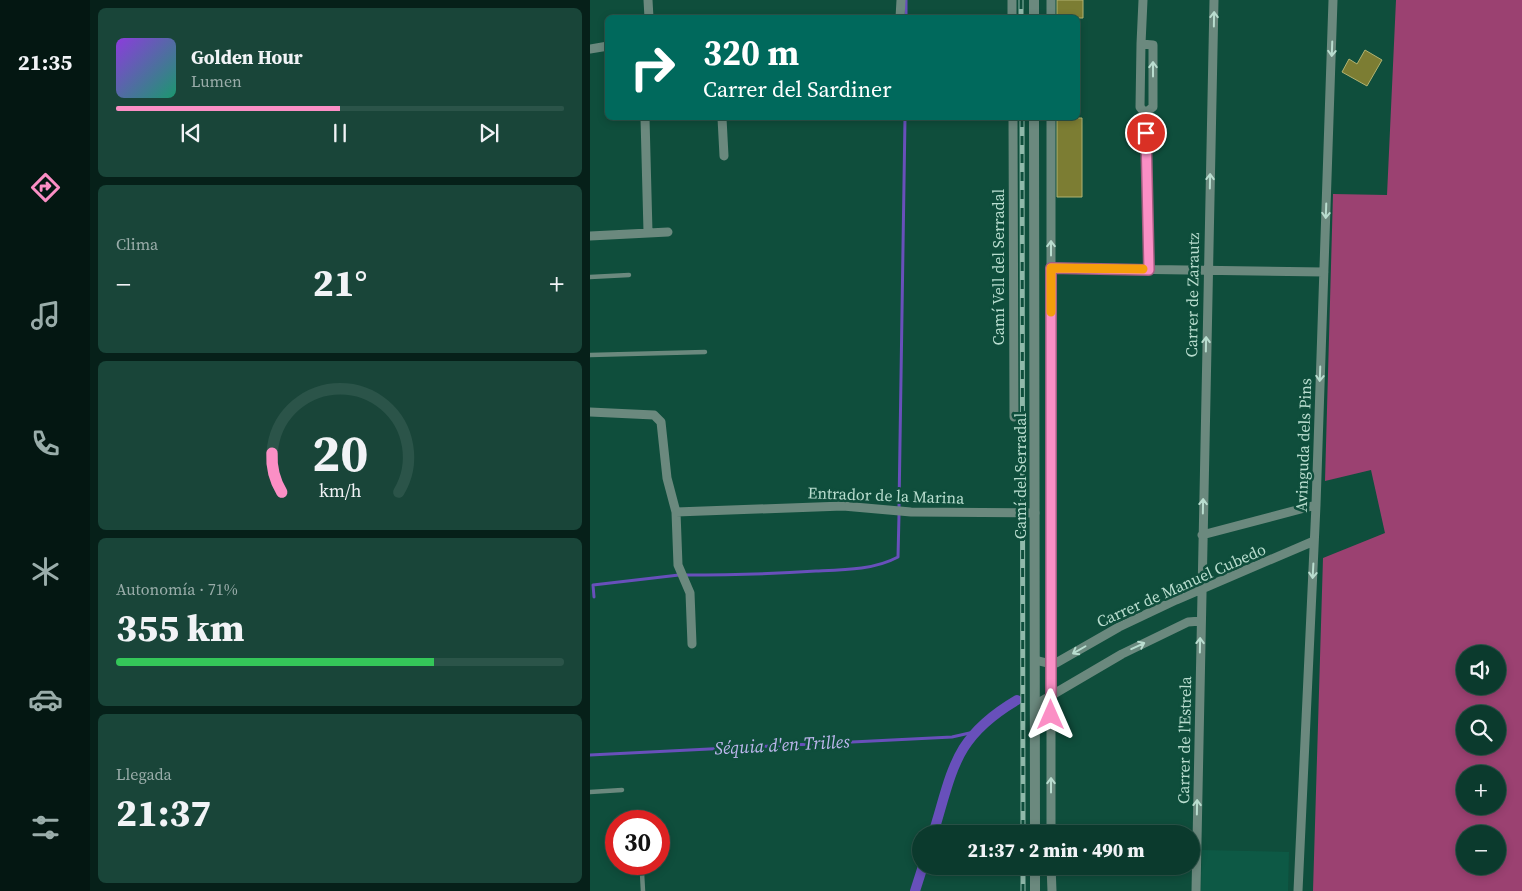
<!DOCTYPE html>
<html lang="es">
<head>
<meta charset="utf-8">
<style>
	body { margin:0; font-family:"Source Serif 4",serif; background:#194539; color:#f1f3f6; height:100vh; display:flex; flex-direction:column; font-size:19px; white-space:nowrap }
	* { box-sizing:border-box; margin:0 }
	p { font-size:16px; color:#9aadaa }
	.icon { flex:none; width:28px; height:28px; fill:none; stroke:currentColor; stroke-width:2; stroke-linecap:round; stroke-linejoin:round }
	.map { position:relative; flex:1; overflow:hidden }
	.details { display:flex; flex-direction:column; gap:8px; padding:8px; background:#062019; width:500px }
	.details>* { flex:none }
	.banner { position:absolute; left:15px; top:15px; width:475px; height:105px; border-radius:8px; box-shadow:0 2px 8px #0003,0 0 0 1px #2b5449; background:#00695c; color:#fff; overflow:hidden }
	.buttons { position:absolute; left:866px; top:645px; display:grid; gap:10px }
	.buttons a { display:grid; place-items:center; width:50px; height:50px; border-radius:50%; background:#0b3a2d; box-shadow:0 2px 8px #0003,0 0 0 1px #2b5449; font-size:25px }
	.speed { position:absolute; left:15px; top:810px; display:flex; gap:10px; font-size:25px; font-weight:700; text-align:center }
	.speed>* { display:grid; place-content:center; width:65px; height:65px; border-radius:50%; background:#0b3a2d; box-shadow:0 2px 8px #0003,0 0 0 1px #2b5449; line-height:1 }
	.speed .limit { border:8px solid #d22; background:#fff; color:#111 }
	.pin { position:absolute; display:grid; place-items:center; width:42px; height:42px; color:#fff; margin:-21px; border:2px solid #fff; border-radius:50%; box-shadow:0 1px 5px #0007 }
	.me { position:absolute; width:55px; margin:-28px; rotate:0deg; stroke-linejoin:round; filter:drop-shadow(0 0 4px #0008) }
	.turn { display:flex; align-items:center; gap:18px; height:105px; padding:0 15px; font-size:22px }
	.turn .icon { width:65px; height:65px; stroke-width:2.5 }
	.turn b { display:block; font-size:35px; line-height:42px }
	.big { font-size:38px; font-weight:800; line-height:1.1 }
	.details .card { flex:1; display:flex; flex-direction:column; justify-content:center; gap:8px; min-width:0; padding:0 18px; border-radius:8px; background:#194539 }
	.details .dial { align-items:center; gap:0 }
	.dial svg { height:130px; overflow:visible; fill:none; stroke:#2b5449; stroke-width:7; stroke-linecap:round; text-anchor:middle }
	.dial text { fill:#f1f3f6; stroke:none }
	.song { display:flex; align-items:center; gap:15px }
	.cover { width:60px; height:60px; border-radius:8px; background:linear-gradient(135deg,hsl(270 70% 55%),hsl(160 70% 35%)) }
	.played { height:5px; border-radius:2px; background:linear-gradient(90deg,#fb8fc5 50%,#2b5449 50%) }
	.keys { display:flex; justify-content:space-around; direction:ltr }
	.heat { display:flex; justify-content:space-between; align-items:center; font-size:28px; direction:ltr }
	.charge { height:8px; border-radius:4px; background:linear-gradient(90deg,#34c759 71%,#2b5449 0) }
	.trip { position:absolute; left:322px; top:825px; width:288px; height:50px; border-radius:25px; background:#0b3a2d; box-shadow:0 2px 8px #0003,0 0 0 1px #2b5449; font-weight:800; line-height:50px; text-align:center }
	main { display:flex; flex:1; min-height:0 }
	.tab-bar { display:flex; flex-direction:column; width:90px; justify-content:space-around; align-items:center; background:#041712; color:#9aadaa }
	.tab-bar .icon { width:35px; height:35px }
	.tab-bar .on { color:#fb8fc5 }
	.tab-bar b { font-size:22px; color:#f1f3f6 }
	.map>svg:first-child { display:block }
	.built { fill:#0d5945 }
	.green { fill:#9b4171; fill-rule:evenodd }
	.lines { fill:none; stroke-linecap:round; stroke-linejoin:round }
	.stream { stroke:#6850bb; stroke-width:3 }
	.canal { stroke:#6850bb; stroke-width:10 }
	.building { fill:#7c7d33; stroke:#b1b372 }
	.service { stroke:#6b897e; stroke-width:4.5 }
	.minor { stroke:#6b897e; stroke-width:9 }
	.tertiary { stroke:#6b897e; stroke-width:10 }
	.rail-casing { stroke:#8fb9aa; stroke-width:5 }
	.rail { stroke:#0f4e3c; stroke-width:3; stroke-dasharray:9; stroke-linecap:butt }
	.oneway { stroke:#b9ddcf }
	.route-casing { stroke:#a35d80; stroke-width:12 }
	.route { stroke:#fb8fc5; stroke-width:9 }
	.slow { stroke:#f59e0b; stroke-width:9 }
	.labels { text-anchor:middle; stroke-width:5; stroke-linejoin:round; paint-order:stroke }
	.street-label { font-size:16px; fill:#b9ddcf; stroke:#0f4e3c }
	.water-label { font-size:18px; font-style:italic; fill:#beb7ee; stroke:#0f4e3c }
</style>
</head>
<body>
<main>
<nav class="tab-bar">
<b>21:35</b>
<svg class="icon on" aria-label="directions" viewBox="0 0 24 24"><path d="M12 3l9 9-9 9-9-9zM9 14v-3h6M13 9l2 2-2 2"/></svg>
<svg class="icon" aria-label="music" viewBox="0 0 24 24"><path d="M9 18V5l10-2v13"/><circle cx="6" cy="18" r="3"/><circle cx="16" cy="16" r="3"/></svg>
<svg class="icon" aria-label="phone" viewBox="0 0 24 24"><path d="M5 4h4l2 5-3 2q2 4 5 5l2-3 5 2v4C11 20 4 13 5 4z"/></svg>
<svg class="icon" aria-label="climate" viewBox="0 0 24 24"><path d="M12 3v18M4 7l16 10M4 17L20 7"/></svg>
<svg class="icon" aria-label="car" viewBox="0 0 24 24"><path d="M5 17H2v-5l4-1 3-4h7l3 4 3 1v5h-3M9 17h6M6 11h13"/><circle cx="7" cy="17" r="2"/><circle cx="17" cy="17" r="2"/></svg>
<svg class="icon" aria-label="filters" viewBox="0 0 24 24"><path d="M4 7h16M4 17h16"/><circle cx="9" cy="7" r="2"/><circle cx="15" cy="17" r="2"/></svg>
</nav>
<section class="details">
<div class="card">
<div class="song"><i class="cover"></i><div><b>Golden Hour</b><p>Lumen</p></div></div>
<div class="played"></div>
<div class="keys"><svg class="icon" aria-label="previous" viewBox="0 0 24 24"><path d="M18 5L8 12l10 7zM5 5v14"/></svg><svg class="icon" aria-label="pause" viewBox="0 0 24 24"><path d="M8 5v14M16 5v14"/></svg><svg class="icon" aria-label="next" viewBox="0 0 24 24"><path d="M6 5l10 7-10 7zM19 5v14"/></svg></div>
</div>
<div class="card"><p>Clima</p>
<div class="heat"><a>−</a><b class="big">21°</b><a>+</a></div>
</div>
<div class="card dial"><svg viewBox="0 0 100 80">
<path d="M14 69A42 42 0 1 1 86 69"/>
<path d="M14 69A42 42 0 0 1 8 45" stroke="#fb8fc5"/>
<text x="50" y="56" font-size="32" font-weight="700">20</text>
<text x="50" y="72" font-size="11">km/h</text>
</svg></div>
<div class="card"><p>Autonomía · 71%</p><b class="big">355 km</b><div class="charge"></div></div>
<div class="card"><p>Llegada</p><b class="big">21:37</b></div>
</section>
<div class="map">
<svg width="932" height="891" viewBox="0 0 932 891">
	<rect width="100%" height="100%" fill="#0f4e3c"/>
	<path class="built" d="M612,850L699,852L698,891H611Z"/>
	<path class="green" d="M806,0H932V891H723L733,558L795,533L781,470L735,481L743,194L797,195ZM875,654H908V686H875ZM875,714H908V746H875ZM875,774H908V806H875ZM875,834H908V866H875Z"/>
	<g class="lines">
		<path class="stream" d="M316,18V0
			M309,507L315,118
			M95,575C139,575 182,574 226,571C253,570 284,570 308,557L309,515
			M4,597L3,585L89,575
			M0,755L362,737L384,732"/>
		<path class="canal" d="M343,834C363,769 364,737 427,700
			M325,891L333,866"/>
	</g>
	<path class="building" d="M467,0H493V18H467Z
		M775,50L792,60L777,86L752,72L759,59L767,64Z
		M467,118H492V197H467Z"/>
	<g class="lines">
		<path class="service" d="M0,277L39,275
			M0,355L115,352
			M0,792L32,790
			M52,873L53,891"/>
		<path class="minor" d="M58,0L59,18
			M422,0V18
			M461,0V18
			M310,18L311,0
			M551,44L553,0
			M0,49L18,46
			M555,113L563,107V45L551,44L550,107L555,113L559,269
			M55,118L58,232
			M132,118L134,156
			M423,118L424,417
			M461,118V834
			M0,236L78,232
			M461,268L734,272
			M0,412L64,415L71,422L77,478L86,512L88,565L100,593L102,644
			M86,512L253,506L321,512L445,513
			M612,535L726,505
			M445,660L461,664L466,663L529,627L586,600L724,541
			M445,705L532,654L598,622L611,621
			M461,866L462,891
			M606,891L624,0
			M708,891L726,505L743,0"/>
		<path class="tertiary" d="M444,0V18
			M444,118L445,834
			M445,866V891"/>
		<g class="rail-casing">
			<path id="rail" d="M431,0V18
				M432,118L433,834
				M433,866V891"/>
		</g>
		<use href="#rail" class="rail"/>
	</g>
	<defs><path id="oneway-shaft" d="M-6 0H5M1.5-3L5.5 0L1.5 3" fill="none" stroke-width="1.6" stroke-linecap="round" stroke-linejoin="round" transform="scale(1.25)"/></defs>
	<g class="oneway">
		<use href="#oneway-shaft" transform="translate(624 19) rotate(-89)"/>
		<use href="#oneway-shaft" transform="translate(742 49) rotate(92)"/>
		<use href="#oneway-shaft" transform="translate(563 69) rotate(-90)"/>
		<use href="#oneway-shaft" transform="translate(620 181) rotate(-89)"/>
		<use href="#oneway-shaft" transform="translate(736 211) rotate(92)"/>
		<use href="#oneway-shaft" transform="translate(461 248) rotate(-90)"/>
		<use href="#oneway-shaft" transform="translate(616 344) rotate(-89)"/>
		<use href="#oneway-shaft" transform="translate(730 374) rotate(92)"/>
		<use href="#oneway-shaft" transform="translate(613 506) rotate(-89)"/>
		<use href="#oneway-shaft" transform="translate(723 571) rotate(93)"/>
		<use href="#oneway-shaft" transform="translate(610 645) rotate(-89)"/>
		<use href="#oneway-shaft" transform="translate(548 646) rotate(-25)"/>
		<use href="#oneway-shaft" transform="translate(489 650) rotate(150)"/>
		<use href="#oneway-shaft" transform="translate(461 785) rotate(-90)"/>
		<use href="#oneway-shaft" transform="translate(607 807) rotate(-89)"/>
	</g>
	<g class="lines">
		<g class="route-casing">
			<path id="route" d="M461,715V268L559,270L556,133"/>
		</g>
		<use href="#route" class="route"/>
		<path class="slow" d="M461,312V268L553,269"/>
	</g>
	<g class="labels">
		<g class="street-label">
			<text transform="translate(408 267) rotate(-90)" y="6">Camí Vell del Serradal</text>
			<text transform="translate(602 295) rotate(-89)" y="6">Carrer de Zarautz</text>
			<text transform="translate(713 445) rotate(-88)" y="6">Avinguda dels Pins</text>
			<text transform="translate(430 476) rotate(-90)" y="6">Camí del Serradal</text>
			<text transform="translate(296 495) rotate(2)" y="6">Entrador de la Marina</text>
			<text transform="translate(591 585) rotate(-24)" y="6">Carrer de Manuel Cubedo</text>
			<text transform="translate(594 740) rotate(-89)" y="6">Carrer de l'Estrela</text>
		</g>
		<g class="water-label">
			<text transform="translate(192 745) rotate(-3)" y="6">Séquia d'en Trilles</text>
		</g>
	</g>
</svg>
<div class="buttons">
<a><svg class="icon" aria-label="sound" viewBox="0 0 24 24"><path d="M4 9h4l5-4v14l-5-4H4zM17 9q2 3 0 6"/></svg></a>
<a><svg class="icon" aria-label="search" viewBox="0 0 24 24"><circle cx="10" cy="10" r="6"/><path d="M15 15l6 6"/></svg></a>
<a>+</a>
<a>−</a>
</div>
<div class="speed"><div class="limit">30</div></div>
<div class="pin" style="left:556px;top:133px;background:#d93025"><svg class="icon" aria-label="arrive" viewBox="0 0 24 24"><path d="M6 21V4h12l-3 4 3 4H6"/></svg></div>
<svg class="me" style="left:461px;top:715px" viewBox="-20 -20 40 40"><path d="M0-17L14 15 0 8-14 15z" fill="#fb8fc5" stroke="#fff" stroke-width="4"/></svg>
<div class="trip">21:37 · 2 min · 490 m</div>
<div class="banner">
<div class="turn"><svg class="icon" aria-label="right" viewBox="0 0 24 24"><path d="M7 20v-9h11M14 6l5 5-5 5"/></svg><div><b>320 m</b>Carrer del Sardiner</div></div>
</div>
</div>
</main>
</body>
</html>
